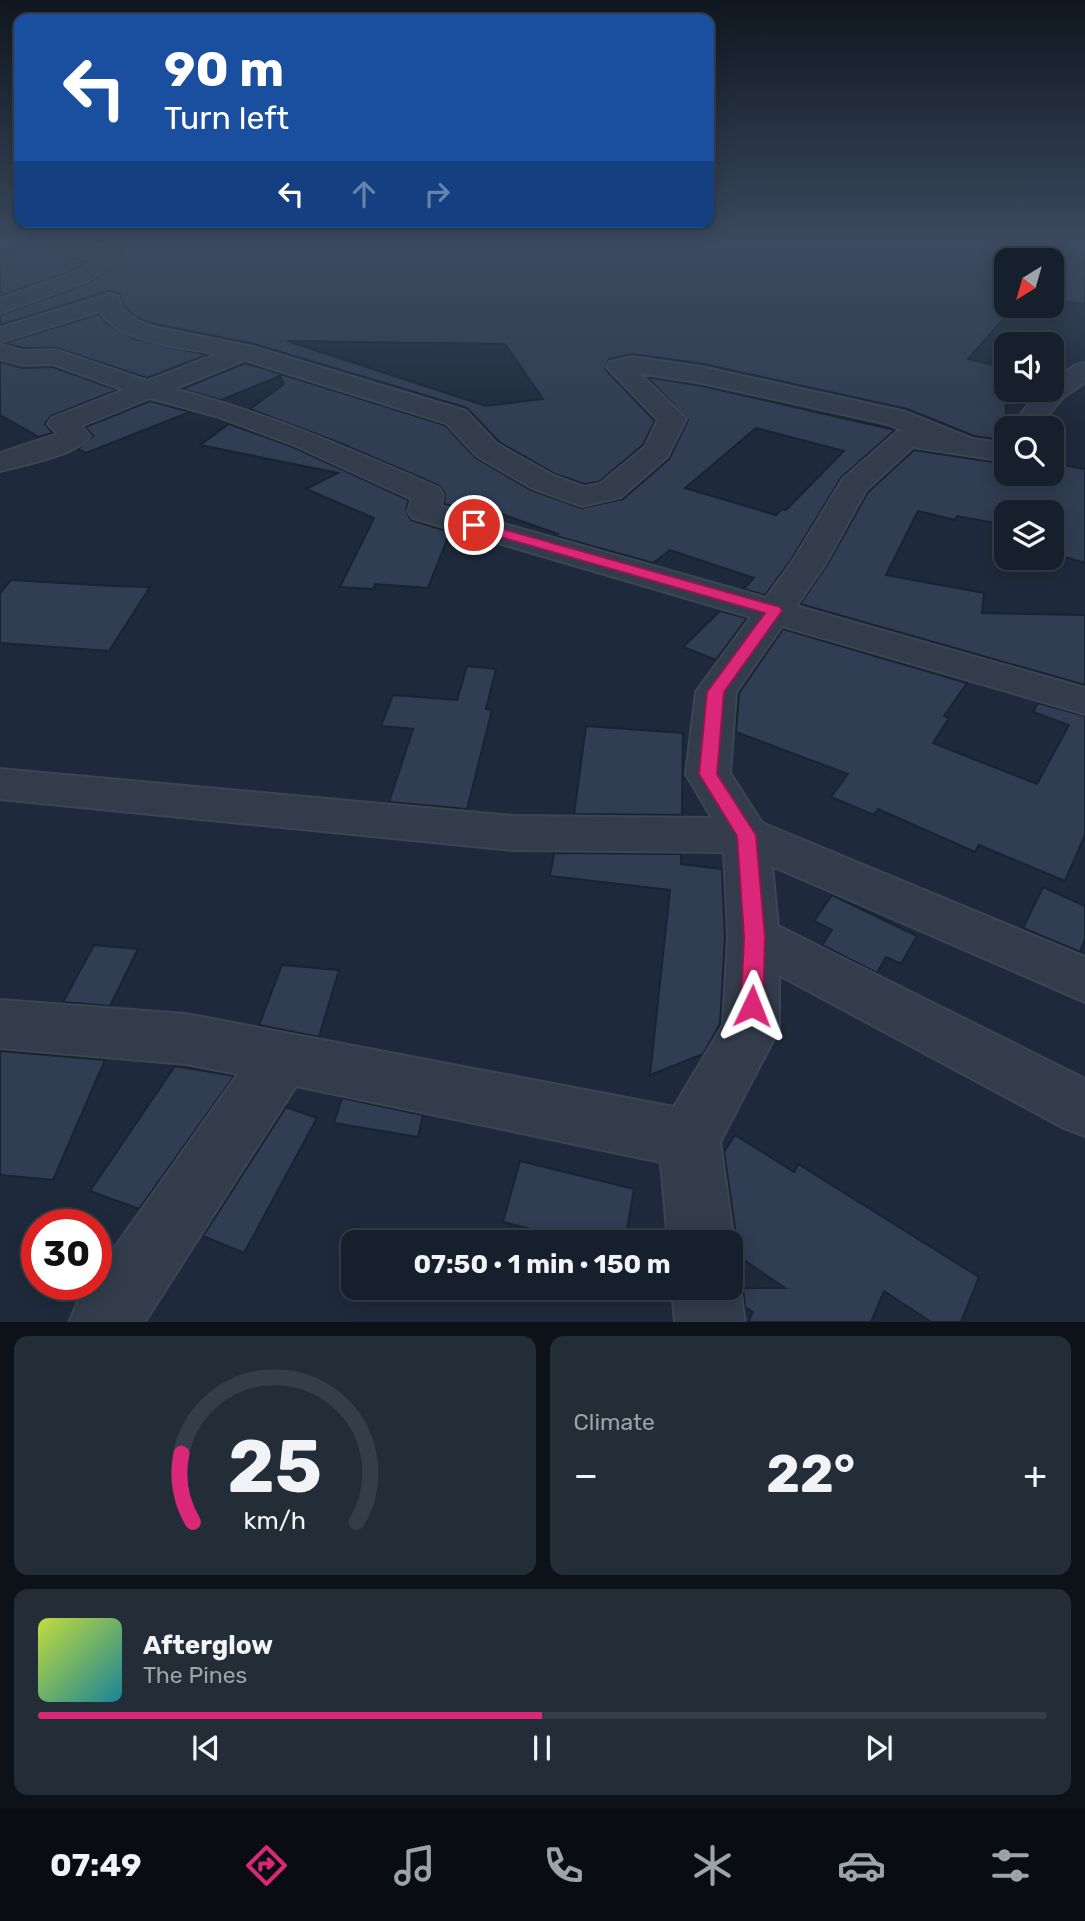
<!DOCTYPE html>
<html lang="en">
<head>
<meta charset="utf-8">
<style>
	body { margin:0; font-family:Rubik,sans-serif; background:#232d38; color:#f1f3f6; height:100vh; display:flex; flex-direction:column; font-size:26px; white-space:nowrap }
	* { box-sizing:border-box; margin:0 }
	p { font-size:23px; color:#9ea3a9 }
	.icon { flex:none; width:38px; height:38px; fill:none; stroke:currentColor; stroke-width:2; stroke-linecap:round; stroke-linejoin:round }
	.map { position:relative; height:1322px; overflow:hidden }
	.side { display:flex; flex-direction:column; gap:14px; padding:14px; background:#0c1218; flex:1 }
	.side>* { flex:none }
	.hud { position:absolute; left:14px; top:14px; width:700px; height:214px; border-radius:14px; box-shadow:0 4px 18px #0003,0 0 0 2px #353e48; background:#1a4fa0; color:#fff; overflow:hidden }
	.needle { width:46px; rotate:217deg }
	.controls { position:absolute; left:994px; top:248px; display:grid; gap:14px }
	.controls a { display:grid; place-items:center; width:70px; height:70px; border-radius:14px; background:#16202c; box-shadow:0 4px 18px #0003,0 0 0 2px #353e48; font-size:35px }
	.speed { position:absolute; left:21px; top:1209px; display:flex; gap:14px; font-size:35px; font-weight:700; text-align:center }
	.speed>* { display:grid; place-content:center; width:91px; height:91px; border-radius:50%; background:#16202c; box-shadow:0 4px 18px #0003,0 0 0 2px #353e48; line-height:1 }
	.speed .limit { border:10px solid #d22; background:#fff; color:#111 }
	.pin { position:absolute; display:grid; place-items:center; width:60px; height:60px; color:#fff; margin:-30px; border:4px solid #fff; border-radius:50%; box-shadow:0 2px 7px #0007 }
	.me { position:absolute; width:77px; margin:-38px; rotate:2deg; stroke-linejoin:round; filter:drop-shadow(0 0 5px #0008) }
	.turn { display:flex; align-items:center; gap:24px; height:147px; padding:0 35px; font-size:32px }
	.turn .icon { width:91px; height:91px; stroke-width:2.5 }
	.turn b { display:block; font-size:49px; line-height:60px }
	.lanes { display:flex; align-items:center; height:66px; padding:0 35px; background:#0003; justify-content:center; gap:35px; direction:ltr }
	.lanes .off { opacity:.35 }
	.big { font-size:52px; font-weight:700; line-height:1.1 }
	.side .tile { flex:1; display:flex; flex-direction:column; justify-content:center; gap:10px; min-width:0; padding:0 24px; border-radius:14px; background:#232d38 }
	.side .dial { align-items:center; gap:0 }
	.dial svg { height:182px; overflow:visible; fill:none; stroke:#353e48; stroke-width:7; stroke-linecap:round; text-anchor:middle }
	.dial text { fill:#f1f3f6; stroke:none }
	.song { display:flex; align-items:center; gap:21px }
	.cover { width:84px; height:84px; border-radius:10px; background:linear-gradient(135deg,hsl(70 70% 55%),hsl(190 70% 35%)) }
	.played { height:7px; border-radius:4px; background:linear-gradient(90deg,#db2777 50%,#353e48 50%) }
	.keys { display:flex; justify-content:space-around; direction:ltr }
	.heat { display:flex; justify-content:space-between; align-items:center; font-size:38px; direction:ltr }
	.side .tiles { flex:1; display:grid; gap:14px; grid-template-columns:1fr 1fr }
	.tile:last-child { grid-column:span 2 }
	.trip { position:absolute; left:341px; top:1230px; width:402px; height:70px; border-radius:14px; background:#16202c; box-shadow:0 4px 18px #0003,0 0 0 2px #353e48; font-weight:700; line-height:70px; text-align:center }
	.tab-bar { display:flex; height:112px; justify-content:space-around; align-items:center; background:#090d12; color:#9ea3a9 }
	.tab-bar .icon { width:49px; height:49px }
	.tab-bar .selected { color:#db2777 }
	.tab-bar b { font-size:32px; color:#f1f3f6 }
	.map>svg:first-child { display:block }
	.building { fill:#303d52; stroke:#1a2331; stroke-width:2; fill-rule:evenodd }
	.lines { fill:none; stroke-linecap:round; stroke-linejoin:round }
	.minor-casing { stroke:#3c4554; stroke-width:4 }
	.minor { fill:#323c4b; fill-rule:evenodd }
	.route { fill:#db2777; stroke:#8e194d; stroke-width:2 }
</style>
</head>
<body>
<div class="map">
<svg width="1085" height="1323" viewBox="0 0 1085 1323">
	<rect width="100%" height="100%" fill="#1e2a3b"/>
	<path class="building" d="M73,241H1070L1085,243V304L1052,300V261H1006V306H1015L968,359L1006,368V436L994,439L974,436L907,409L703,364L632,354L609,359L605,369L655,421L643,445L599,482L584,484L555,474L499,442L467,408L254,344L155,324L139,319L124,307L119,293L109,291L0,325V315L88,283L125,259L120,252ZM287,341L505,344L543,399L486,406Z
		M35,248L88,262L72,271L0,296V258Z
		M99,314L107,324L135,339L207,355L147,378L57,348H23L4,343Z
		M0,362L23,368L53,367L117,390L51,416L45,424L53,433L39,437L0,415Z
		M245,363L445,425L476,458L531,490L581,508L623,499L669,459L688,420L647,377L702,386L895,430L841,478L791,560L765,595L743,589L754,578L670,550L653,563L556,536L558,534L462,500L459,508L444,504L445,494L440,486L342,444L250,409L284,384L280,376L221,400L182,389ZM756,428L844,451L786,510L782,509L776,515L685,488Z
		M150,401L190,412L86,453L78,449L93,436L85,427Z
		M229,424L293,447L409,500L406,510L411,520L450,532L428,588L375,584L373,589L340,587L374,518L306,489L338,473L200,445Z
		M914,450L999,463L1006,461V474H1052V463L1085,469V563L1052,553V513H1006V525L957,516L955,520L918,511L886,575L984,593L982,613L1085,615V685L800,604L827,565L868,492Z
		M11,580L113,586L150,587L109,651L0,643V593Z
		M720,611L747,618L716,660L683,647Z
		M783,629L967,683L944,716L949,718L933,743L1037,784L1069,725L1033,712L1038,703L1085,716V835L1065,881L979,845L975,852L878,809L874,815L831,797L848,774L736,732L739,693Z
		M467,666L496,669L486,709L492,710L467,809L389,802L413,729L381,726L393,695L457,700Z
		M586,726L683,733L682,815L574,814Z
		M554,853L681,854V864L722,869L725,937L720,1024L703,1054L650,1075L670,890L550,876Z
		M1043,887L1085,906V939L1080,952L1023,928Z
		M832,895L917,936L901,964L886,957L877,973L822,945L832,930L814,921Z
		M94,945L138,949L110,1006L63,1002Z
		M282,965L339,970L319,1037L259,1025Z
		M0,1051L105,1060L53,1180L0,1175Z
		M175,1066L234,1076L139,1209L90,1191Z
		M342,1098L423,1115L418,1137L334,1123Z
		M286,1107L317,1118L244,1253L203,1236Z
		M735,1135L794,1172L798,1164L979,1277L961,1322H931L884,1291L871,1322H748L753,1312L745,1307L743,1288H785L732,1252L737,1242L724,1152Z
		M520,1161L634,1189L625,1242H583L503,1222Z"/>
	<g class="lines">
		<g class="minor-casing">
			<path id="minor" d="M32,241H63L119,255L122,259L87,281L0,313V299L73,273L95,261L34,245Z
				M110,294L118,296L122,309L138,321L154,327L253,347L466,411L497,444L554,476L584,487L600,484L645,447L658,420L607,367L610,362L632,357L702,367L906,412L973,439L994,442L1006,438V458L999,460L913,447L866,490L825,564L796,606L1085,688V714L782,626L736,692L730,773L762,823L1085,957V1002L772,866L778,926L1085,1079V1136L1064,1128L779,975V1029L720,1142L734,1242L732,1247V1242H668L661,1162L296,1086L144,1323H69L79,1299L89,1284H96V1274L238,1074L186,1064L0,1048V1000L186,1014L674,1107L723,1025L728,937L724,852L513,850L0,799V769L513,816L712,818L686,774L696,692L751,617L413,518L408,511L412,499L294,445L216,416L150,398L81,426L90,436C77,455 23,465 0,471V453L58,434L48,424L52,418L124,390L53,364L23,365L0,359V345L23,351L56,350L147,381L217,354C184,347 118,343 100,311L0,342V328ZM245,360L446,423L477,456L532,488L582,506L621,497L667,457L686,419L639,373L702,383L888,424L903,431L897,432L843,479L793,561L766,598L441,506L443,495L439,488C352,450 267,413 174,389Z
				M1085,363V382L1062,398L1037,429H1008L1041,390H1052V381L1076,365Z
				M732,1268L740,1288L745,1323H675L672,1288H732Z"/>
		</g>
		<use href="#minor" class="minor"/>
	</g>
	<linearGradient id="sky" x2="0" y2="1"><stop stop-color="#101720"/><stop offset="0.57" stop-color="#3b4a60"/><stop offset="1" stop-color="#3b4a60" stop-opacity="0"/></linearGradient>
	<rect width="1085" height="426" fill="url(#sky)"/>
	<path class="route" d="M474,521L780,607L782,611L724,692L717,774L756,835L765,937L763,1006L760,1012L752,1015L744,1012L741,1006L744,937L737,836L699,774L707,692L765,613L469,528V522Z"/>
</svg>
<div class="controls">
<a><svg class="needle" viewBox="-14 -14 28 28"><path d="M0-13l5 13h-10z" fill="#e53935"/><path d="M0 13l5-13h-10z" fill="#9ea3a9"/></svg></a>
<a><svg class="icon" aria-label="sound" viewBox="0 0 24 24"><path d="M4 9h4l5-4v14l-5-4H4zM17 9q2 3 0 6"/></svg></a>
<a><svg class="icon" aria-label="search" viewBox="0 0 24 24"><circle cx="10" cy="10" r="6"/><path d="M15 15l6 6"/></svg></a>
<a><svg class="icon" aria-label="layers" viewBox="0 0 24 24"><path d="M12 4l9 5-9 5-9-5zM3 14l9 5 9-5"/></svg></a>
</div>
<div class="speed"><div class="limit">30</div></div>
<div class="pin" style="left:474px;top:525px;background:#d93025"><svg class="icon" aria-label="arrive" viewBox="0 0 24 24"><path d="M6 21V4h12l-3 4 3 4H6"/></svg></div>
<svg class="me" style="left:752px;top:1006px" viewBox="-20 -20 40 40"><path d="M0-17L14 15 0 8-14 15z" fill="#db2777" stroke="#fff" stroke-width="4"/></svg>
<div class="trip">07:50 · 1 min · 150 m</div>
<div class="hud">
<div class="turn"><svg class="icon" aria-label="left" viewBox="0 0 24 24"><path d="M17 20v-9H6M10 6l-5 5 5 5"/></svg><div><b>90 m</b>Turn left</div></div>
<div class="lanes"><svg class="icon" aria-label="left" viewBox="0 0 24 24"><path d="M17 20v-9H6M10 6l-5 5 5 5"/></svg><svg class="icon off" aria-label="ahead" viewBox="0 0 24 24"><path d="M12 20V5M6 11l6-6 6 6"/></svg><svg class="icon off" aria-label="right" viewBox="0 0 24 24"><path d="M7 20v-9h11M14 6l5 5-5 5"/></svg></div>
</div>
</div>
<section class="side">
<div class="tiles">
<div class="tile dial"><svg viewBox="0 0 100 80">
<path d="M14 69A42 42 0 1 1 86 69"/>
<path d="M14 69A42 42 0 0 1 9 39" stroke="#db2777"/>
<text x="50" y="56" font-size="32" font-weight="700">25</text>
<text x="50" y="72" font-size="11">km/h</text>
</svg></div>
<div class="tile"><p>Climate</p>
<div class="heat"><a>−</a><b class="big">22°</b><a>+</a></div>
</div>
<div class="tile">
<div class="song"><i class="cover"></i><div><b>Afterglow</b><p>The Pines</p></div></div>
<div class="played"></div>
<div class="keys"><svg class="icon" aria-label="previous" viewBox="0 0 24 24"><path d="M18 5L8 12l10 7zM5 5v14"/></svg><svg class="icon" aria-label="pause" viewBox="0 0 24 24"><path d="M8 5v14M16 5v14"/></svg><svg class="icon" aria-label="next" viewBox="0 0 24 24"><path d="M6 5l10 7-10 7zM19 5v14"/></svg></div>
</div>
</div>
</section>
<nav class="tab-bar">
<b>07:49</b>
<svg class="icon selected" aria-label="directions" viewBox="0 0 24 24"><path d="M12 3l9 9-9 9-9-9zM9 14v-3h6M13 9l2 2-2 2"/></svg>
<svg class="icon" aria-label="music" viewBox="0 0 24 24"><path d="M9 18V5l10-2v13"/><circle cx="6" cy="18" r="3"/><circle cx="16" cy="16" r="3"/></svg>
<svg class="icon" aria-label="phone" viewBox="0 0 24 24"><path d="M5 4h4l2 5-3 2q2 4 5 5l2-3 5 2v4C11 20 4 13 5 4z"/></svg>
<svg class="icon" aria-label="climate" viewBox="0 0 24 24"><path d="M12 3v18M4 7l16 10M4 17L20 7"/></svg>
<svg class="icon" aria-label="car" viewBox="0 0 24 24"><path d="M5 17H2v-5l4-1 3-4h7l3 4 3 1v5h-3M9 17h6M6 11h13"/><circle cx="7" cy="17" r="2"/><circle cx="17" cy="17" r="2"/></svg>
<svg class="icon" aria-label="filters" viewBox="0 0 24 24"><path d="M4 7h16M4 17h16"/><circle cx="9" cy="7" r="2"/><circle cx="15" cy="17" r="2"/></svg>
</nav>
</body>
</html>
